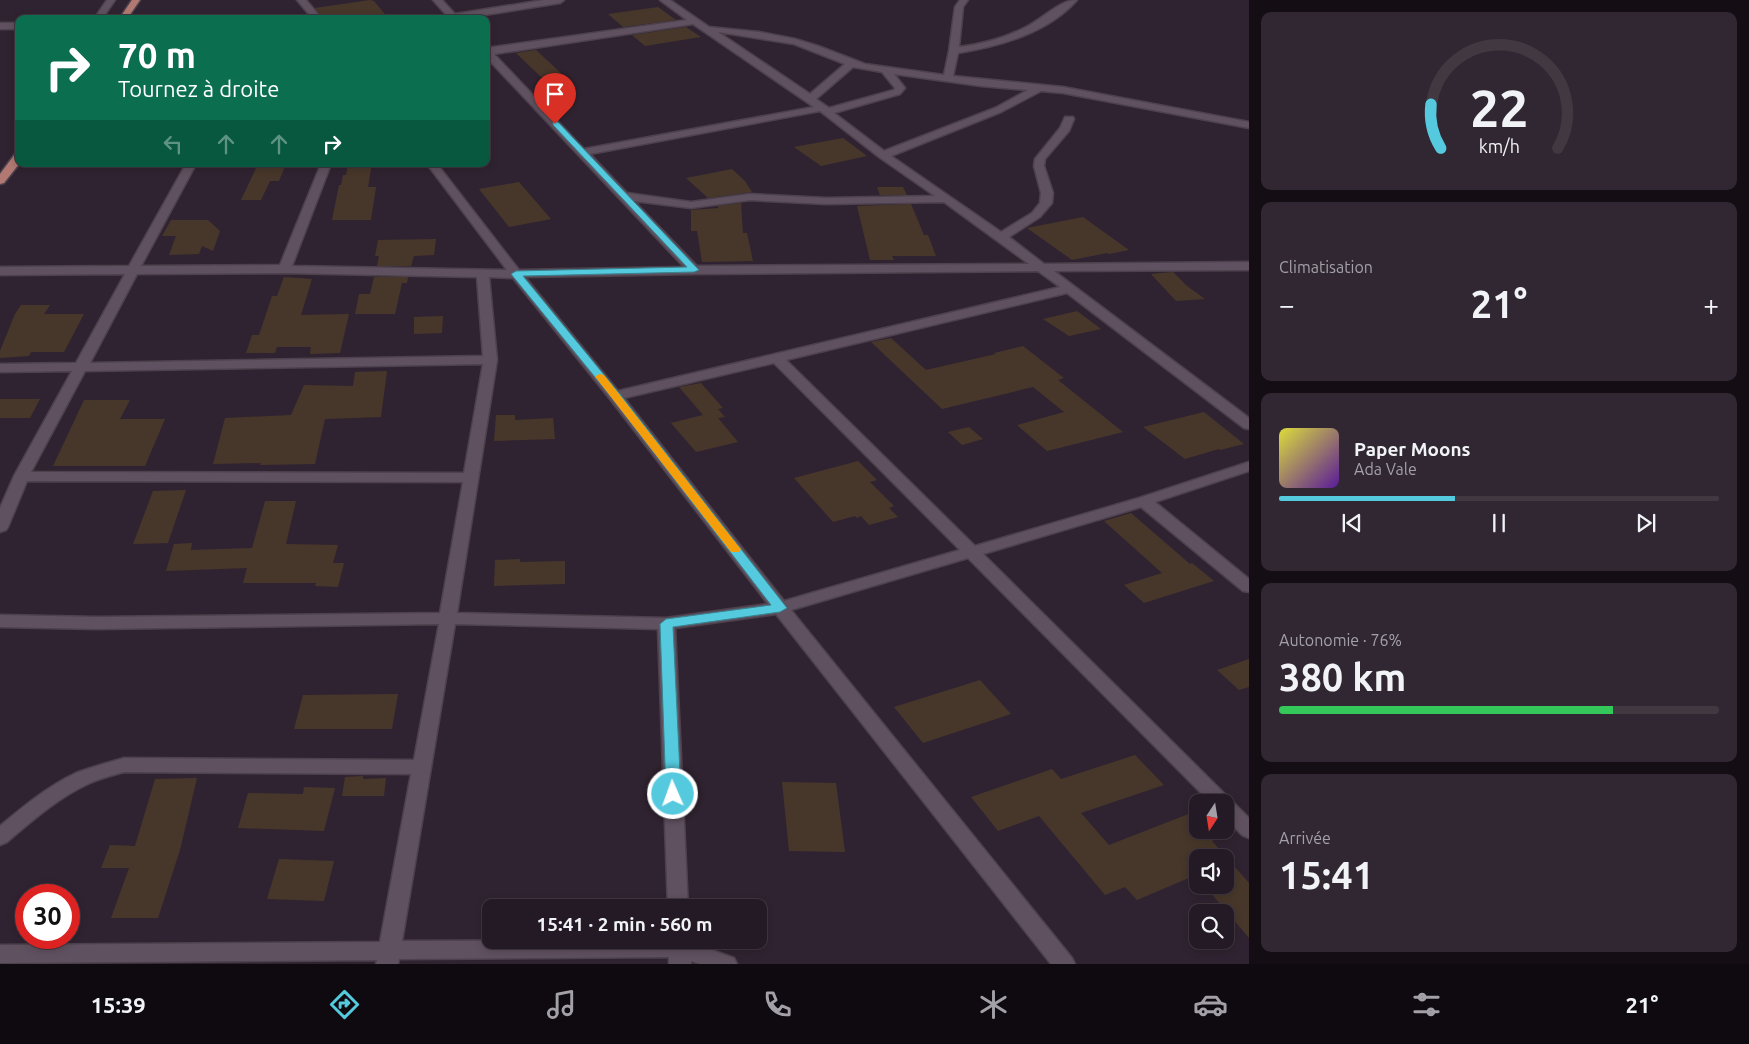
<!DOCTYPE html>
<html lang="fr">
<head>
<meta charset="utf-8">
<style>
	body { margin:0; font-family:Ubuntu,sans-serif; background:#302732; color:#f1f3f6; height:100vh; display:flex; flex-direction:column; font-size:19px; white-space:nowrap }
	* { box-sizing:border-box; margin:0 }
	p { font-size:16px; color:#a3a1a7 }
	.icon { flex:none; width:28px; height:28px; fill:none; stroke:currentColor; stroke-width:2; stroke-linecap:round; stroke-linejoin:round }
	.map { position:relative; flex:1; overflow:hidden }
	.details { display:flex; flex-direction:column; gap:12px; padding:12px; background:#140e14; width:500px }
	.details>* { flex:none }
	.hud { position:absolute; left:15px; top:15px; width:475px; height:152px; border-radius:10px; box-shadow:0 2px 8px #0003,0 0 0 1px #413842; background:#0b6e4f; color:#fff; overflow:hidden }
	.needle { width:32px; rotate:192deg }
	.tools { position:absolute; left:1189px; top:794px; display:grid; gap:10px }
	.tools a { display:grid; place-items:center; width:45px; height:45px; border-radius:10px; background:#241a25; box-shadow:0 2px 8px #0003,0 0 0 1px #413842; font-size:25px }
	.speed { position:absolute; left:15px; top:884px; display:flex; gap:10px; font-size:25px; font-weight:700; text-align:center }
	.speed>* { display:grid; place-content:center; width:65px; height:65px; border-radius:50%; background:#241a25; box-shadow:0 2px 8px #0003,0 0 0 1px #413842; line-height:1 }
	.speed .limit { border:8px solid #d22; background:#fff; color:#111 }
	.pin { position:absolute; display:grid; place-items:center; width:42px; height:42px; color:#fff; margin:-51px -21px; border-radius:50% 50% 50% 0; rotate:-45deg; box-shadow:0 0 5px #0007 }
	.pin .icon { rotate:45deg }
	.me { position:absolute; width:55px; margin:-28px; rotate:358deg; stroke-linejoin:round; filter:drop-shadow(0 0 4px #0008) }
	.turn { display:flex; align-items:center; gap:18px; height:105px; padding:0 20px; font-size:22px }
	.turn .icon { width:65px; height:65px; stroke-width:2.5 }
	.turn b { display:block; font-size:35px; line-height:42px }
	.lanes { display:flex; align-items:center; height:48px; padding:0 20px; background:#0003; justify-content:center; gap:25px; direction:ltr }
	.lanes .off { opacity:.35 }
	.big { font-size:38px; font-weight:700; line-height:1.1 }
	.details .widget { flex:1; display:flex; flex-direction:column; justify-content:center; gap:8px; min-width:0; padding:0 18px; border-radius:10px; background:#302732 }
	.details .dial { align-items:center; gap:0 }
	.dial svg { height:130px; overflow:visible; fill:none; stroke:#413842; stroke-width:7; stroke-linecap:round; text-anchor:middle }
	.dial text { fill:#f1f3f6; stroke:none }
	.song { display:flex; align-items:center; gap:15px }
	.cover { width:60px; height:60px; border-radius:8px; background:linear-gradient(135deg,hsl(60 70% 55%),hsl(270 70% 35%)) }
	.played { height:5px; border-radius:2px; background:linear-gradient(90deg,#55cade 40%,#413842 40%) }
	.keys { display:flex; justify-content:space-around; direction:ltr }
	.heat { display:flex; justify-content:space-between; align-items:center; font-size:28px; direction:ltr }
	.charge { height:8px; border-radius:4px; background:linear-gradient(90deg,#34c759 76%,#413842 0) }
	.trip { position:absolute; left:482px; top:899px; width:285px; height:50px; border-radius:10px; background:#241a25; box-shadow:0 2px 8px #0003,0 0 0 1px #413842; font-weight:700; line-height:50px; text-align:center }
	.tabs { display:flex; height:80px; justify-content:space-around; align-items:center; background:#0e0a0f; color:#a3a1a7 }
	.tabs .icon { width:35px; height:35px }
	.tabs .active { color:#55cade }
	.tabs b { font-size:22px; color:#f1f3f6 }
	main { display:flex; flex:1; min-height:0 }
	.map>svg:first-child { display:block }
	.building { fill:#47372a }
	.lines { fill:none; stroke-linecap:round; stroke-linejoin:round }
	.street-casing { stroke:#4d414d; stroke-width:3 }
	.primary-casing { stroke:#4d414d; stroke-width:3 }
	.street { fill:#605160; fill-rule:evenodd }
	.primary { fill:#b17971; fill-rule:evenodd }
	.route { fill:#55cade; stroke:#378390 }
	.slow { fill:#f59e0b }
</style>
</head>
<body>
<main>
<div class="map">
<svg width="1249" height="964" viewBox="0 0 1249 964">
	<rect width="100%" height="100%" fill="#302331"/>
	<path class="building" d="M370,0L374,1L389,19H324L315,8Z
		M658,7L676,20L623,27L608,14Z
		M686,27L701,37L645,46L632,35Z
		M536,50L562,74L541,77L516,53Z
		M843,138L867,156L821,166L794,147Z
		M258,164H286L279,181H270L261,200H241Z
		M348,164H372L368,187H376L371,220H332L339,185H341L343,175H346Z
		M732,169L745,181L752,192L708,198L686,178Z
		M519,182L551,219L509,227L479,189Z
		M877,187H903L907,195H880Z
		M741,203L743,233H747L753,261L702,262L697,231H691V210L719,208L717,206Z
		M911,204L924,235H928L936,256H892L894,260H870L857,206Z
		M1083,217L1129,250L1109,254L1107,253L1072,260L1027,228Z
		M171,220H208L220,231L213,251L202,246L199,254L169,255L176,236H162Z
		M436,239L434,255L414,256L411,266H377L379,256H375L378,240Z
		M1173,272L1187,286L1205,299L1176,301L1151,274Z
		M284,277L312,279L301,315L349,314L340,353L310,354L311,347H277L275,353H246L252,335H259L272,296H277Z
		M374,277H408L407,283H402L395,314H355L359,294H370Z
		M21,305H50L44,314H84L64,352H31L29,356L0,358V351L15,314Z
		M1077,311L1101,329L1069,336L1043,319Z
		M443,316L442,333L414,334V317Z
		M891,338L926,370L996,354L994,353L1023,346L1064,378L1058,380L1123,432L1047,451L1017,425L1064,412L1033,387L942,409L871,342Z
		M387,371L381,417L325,419L315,464L260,465L261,463L213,464L225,418L291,415L304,385L353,386L355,372Z
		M701,383L723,408L718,409L725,417L718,418L738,442L696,452L671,423L703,415L679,387Z
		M0,399H40L30,418H0Z
		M84,400H130L120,419H165L145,466H53Z
		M1204,412L1244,444L1220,450L1219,449L1185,459L1143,427Z
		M496,415H515V420L553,418L555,439L494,441Z
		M969,427L983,439L962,445L948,432Z
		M858,461L877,480L870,482L894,506L889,508L898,517L869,525L861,516L857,518L855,516L833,522L794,478Z
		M186,490L168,543L133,544L153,491Z
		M265,501H296L286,544L338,545L333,563H344L338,587L315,586L316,583H243L247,568L166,571L174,544L192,543L191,550L252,548Z
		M1131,513L1190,564L1192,563L1214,581L1144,603L1124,585L1162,573L1104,521Z
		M520,559V562L565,561V584L494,586L495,560Z
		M1249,659V687L1239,690L1217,670Z
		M980,680L1011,714L923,743L894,707Z
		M398,694L392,729H294L303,695Z
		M1135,755L1164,785L1081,813L1109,845L1191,813L1198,820V830H1234L1236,832L1212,841L1249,883V938L1204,885H1225V858H1198V877L1196,875L1137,900L1125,887L1105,895L1039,816L998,831L971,797L1052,769L1061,779Z
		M363,776V779L386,778L384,796H342L345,777Z
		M197,778L180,850L158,918H111L129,868H101L110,845L135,846L155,779Z
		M782,782L836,783L845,852L789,851Z
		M304,787L335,788L324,831L238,828L248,793L303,794Z
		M279,859L334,861L324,901L267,899Z"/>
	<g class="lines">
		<g class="street-casing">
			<path id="street" d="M107,0H115L102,19H94Z
				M297,0H306L322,19H313Z
				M433,0H442L455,14L544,0H564L560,3L459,19H450Z
				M660,0H670L709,27L759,32L795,39L818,46L865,64L944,75L949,51L955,7L960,0H968L963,7L959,47C982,44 1005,38 1026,27C1043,19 1059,0 1077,0C1048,33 1000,46 958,53L953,76L1063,87L1249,122V128L1063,93L1041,91L1001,112L891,156L1001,232L1032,213L1040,203L1041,193L1034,166L1035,159L1060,128L1065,117H1073L1074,119L1069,131L1045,159L1044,166L1053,193L1052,203L1040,217L1009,237L1044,264L1249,262V270L1054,271L1249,418V429L1244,428L1067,293L786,360L975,546L1139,498L1249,462V471L1155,502L1249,579V592L1243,591L1141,507L983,554L1249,818V838L1242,835L1225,818V802H1210L968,558L791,610L1072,958L1075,964H1051L776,614L675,628L688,908H668L658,629L455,624L402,941L690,940V942L734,958L737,964H700L691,961V964H669V957L399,959L398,964H376L377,960L0,963V945L380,942L411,774L124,772C113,775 101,778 90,783C59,797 33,820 7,842L0,845V826C24,806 48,786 76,773C91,767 108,763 124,758L414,760L439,624L97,629L0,627V615L97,617L440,613L463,482L27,481L8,527L6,530L0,532V508L14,476L72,371L0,372V364L76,363L125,274L0,275V267L129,266L186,164H196L141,266L280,265L321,164H331L292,266L507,270L427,164H437L519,270L684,267L486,57V48L687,20ZM693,24L814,107L584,149L494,54ZM718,32L794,44L845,64L810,94ZM853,67L882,72L895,88L894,90L829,108L816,99ZM894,74L981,86L1028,90L995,108L884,151L834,113L900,94L905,88ZM820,111L879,157L935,196L826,198L750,194L691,202L627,193L590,154ZM750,200L826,204L944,202L1029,264L697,266L634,201L691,208ZM1038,271L1060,287L618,391L525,277L694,274ZM285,273L477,277L483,356L90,363L137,274ZM489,277L513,278L610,399L768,604L666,618L457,613L497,360ZM774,363L960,550L784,601L624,398ZM483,364L464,473L31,472L85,371Z
				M110,16H123L127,19H106Z
				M0,23H19V29H0Z"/>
		</g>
		<g class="primary-casing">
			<path id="primary" d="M132,0H140L127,19H119Z
				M19,153V164L4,183L0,184V174L15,154Z"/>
		</g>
		<use href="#street" class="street"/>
		<use href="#primary" class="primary"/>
	</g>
	<path class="route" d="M553,122H558L699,270L694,272L523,276L619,393L787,608L780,612L673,627L681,794L679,798L673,800L668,798L666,794L660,624L666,619L771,605L612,398L511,274L516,271L687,267L553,125Z"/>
	<path class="slow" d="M600,374L604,375L739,547L741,549L739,552H731L597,379L595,377L597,375Z"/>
</svg>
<div class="tools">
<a><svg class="needle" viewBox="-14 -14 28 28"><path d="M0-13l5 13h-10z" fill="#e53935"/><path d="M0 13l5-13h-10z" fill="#a3a1a7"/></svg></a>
<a><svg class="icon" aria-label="sound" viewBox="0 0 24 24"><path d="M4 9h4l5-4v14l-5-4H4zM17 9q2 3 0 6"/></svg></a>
<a><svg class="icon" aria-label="search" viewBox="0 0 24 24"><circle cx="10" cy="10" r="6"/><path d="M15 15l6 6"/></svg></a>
</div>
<div class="speed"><div class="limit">30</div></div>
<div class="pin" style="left:555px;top:124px;background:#d93025"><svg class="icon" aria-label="arrive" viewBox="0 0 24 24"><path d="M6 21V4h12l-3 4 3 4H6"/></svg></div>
<svg class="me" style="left:673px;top:794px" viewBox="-20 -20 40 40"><circle r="17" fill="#55cade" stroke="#fff" stroke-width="3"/><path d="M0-11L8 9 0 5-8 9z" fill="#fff"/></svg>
<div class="trip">15:41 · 2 min · 560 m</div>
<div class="hud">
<div class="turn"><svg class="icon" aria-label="right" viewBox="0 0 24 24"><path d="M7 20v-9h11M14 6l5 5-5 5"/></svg><div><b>70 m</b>Tournez à droite</div></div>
<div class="lanes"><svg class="icon off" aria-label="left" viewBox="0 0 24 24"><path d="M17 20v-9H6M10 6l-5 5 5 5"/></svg><svg class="icon off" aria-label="ahead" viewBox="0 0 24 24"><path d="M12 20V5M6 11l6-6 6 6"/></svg><svg class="icon off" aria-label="ahead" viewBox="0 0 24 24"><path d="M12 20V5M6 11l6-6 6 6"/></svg><svg class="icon" aria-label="right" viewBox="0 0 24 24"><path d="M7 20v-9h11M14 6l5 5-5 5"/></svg></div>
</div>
</div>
<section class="details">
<div class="widget dial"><svg viewBox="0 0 100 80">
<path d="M14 69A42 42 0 1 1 86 69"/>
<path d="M14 69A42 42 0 0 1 8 42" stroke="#55cade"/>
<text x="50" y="56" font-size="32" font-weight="700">22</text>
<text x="50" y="72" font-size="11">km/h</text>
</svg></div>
<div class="widget"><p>Climatisation</p>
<div class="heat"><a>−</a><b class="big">21°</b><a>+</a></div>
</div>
<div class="widget">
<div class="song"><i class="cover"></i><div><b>Paper Moons</b><p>Ada Vale</p></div></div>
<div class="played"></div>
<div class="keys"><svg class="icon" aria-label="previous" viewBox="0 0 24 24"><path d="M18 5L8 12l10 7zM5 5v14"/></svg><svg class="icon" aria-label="pause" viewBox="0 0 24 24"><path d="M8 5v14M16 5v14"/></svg><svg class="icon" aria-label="next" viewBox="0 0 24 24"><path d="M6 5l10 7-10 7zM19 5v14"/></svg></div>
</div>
<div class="widget"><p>Autonomie · 76%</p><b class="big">380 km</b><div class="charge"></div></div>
<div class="widget"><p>Arrivée</p><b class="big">15:41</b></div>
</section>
</main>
<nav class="tabs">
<b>15:39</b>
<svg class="icon active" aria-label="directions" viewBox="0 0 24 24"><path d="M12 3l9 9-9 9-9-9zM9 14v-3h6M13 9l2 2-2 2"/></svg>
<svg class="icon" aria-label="music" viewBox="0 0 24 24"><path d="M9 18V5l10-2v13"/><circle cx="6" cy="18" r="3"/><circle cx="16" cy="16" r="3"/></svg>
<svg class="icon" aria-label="phone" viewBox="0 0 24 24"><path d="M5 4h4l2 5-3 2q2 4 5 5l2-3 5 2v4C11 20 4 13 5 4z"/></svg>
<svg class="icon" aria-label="climate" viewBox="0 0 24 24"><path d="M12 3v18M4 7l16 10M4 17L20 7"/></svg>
<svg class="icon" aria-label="car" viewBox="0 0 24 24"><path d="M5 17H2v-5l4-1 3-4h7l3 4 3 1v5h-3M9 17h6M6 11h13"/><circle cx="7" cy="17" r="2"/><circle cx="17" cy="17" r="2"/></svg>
<svg class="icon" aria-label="filters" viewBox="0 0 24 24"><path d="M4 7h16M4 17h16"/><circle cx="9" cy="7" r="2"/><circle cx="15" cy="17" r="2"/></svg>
<b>21°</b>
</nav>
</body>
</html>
